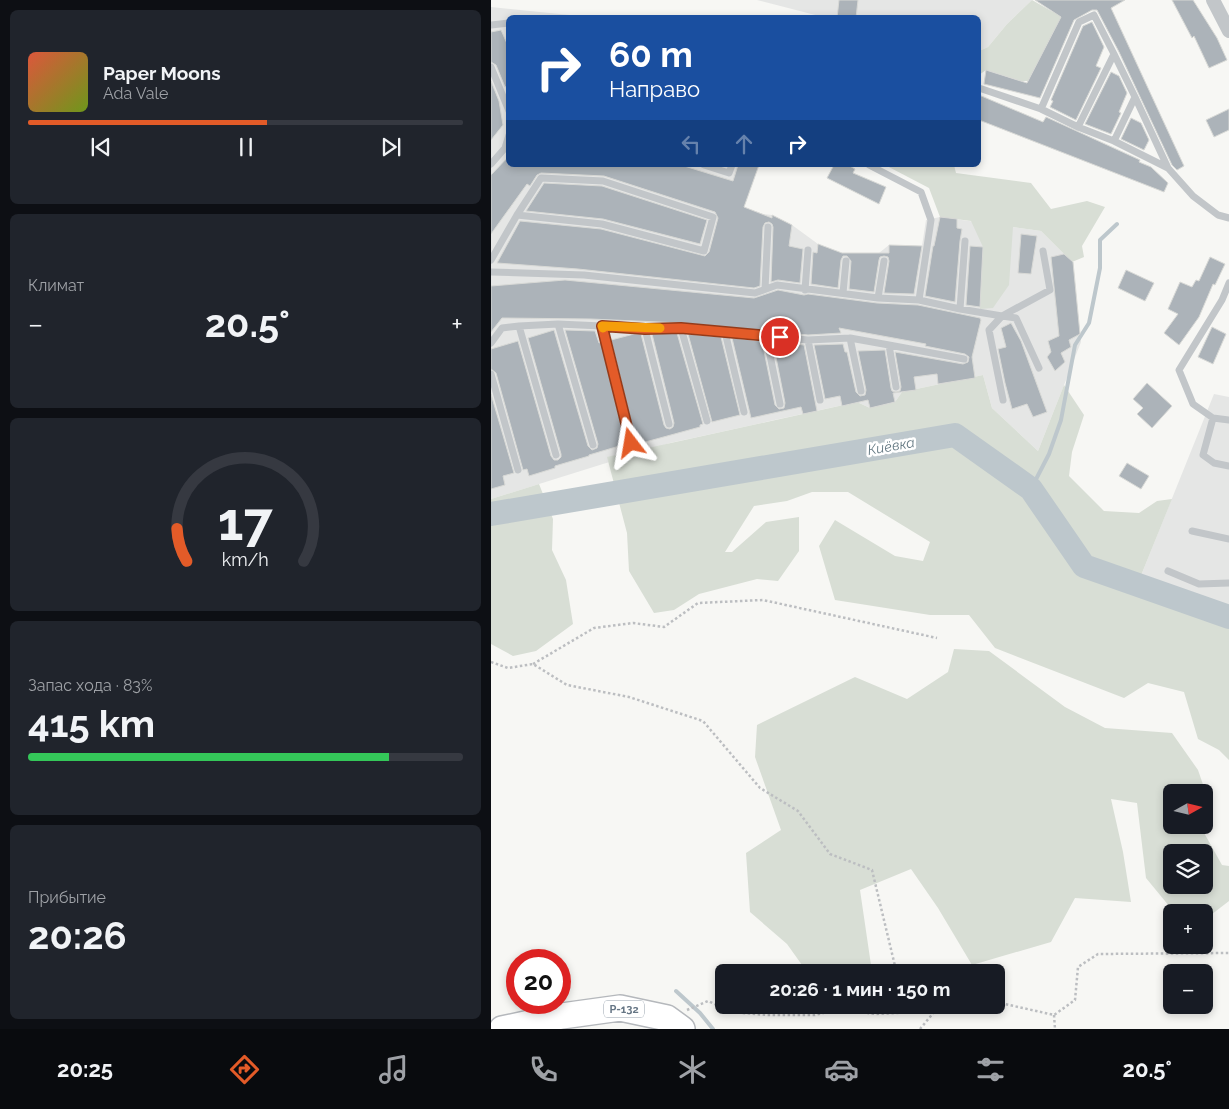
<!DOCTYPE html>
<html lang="ru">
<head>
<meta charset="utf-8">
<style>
	body { margin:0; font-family:Raleway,sans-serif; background:#20242c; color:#f1f3f6; height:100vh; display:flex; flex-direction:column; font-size:19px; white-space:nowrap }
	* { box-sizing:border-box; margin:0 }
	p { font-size:16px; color:#9ea1a6 }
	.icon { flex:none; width:28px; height:28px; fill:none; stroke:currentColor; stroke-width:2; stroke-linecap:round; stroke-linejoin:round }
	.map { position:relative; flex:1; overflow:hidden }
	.side { display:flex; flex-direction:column; gap:10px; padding:10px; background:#0d0f14; width:491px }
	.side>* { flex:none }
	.guide { position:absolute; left:15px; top:15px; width:475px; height:152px; border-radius:8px; box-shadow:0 2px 8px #0003; background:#1a4fa0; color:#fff; overflow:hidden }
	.needle { width:32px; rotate:82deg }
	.fabs { position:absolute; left:672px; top:784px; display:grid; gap:10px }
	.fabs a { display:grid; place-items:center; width:50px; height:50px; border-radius:8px; background:#171b24; box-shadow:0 2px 8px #0003; font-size:25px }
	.speed { position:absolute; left:15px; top:949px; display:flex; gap:10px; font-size:25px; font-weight:700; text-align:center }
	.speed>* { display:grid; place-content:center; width:65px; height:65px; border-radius:50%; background:#171b24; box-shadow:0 2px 8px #0003; line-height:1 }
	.speed .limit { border:8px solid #d22; background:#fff; color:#111 }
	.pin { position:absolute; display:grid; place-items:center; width:42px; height:42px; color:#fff; margin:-21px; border:2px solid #fff; border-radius:50%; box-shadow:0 1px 5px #0007 }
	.me { position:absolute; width:55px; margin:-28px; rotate:346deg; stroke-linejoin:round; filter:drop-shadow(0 0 4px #0008) }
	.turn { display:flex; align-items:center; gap:18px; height:105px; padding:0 20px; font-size:22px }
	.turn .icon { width:65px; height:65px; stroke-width:2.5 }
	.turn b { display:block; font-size:35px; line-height:42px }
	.lanes { display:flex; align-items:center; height:48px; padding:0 20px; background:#0003; justify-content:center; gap:25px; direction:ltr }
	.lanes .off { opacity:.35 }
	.big { font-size:38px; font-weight:700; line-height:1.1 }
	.side .card { flex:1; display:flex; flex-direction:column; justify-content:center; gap:8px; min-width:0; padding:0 18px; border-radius:8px; background:#20242c }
	.side .dial { align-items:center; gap:0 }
	.dial svg { height:130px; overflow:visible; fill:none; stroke:#363941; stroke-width:7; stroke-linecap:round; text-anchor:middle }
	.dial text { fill:#f1f3f6; stroke:none }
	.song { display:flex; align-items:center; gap:15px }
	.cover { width:60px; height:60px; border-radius:8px; background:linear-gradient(135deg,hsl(10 70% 55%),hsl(80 70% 35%)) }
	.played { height:5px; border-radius:2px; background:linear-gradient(90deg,#e35b28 55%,#363941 55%) }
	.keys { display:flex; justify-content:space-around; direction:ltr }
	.heat { display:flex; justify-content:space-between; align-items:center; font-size:28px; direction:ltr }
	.charge { height:8px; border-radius:4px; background:linear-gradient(90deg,#34c759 83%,#363941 0) }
	.trip { position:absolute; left:224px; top:964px; width:290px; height:50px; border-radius:8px; background:#171b24; box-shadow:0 2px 8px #0003; font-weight:700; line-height:50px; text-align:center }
	.dock { display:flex; height:80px; justify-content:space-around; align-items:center; background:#090b0e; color:#9ea1a6 }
	.dock .icon { width:35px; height:35px }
	.dock .current { color:#e35b28 }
	.dock b { font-size:22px; color:#f1f3f6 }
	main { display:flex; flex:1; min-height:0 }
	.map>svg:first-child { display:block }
	.built { fill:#e5e6e5 }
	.green { fill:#d8ded5; fill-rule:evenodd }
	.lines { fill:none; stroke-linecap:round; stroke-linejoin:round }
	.stream { stroke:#bdc7cc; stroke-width:4 }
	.river { stroke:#bdc7cc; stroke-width:24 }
	.building { fill:#acb3b9; stroke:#d8d9d6 }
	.highway-casing { stroke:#b5b8bc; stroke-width:28 }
	.path { stroke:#bcbec1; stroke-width:2.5; stroke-dasharray:2.5 2.5; stroke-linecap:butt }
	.lane { stroke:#c2c6c9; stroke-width:7 }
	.street { stroke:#c2c6c9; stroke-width:14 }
	.highway { stroke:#fff; stroke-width:25 }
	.route-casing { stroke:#943b1a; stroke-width:12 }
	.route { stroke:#e35b28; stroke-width:9 }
	.slow { stroke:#f59e0b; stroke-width:9 }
	.labels { text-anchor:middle; stroke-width:5; stroke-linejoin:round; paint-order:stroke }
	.shield { fill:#fff; stroke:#949faa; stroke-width:1 }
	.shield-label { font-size:11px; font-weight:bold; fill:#667685 }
	.water-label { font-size:14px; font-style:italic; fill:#627781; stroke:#fff }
</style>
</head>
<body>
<main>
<section class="side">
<div class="card">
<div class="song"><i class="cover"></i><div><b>Paper Moons</b><p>Ada Vale</p></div></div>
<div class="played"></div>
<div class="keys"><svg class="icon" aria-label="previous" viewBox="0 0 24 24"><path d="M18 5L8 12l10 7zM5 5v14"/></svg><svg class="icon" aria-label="pause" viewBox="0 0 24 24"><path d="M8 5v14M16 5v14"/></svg><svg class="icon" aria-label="next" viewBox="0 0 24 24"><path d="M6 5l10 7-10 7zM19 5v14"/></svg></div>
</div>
<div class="card"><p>Климат</p>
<div class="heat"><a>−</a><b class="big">20.5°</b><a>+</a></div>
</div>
<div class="card dial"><svg viewBox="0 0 100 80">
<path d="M14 69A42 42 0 1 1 86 69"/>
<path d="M14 69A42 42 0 0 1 8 49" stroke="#e35b28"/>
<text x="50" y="56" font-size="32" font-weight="700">17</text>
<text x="50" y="72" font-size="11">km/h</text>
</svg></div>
<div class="card"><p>Запас хода · 83%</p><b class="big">415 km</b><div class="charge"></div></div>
<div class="card"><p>Прибытие</p><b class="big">20:26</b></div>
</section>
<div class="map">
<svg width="738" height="1029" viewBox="0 0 738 1029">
	<rect width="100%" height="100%" fill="#f7f7f4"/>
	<path class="built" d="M266,0H541L516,24L497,47L488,51V18L332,17Z
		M0,7L98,17L18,18V165H268L253,207L272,214L281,215L301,225L327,244L350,253H388L398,245L431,246L435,220L449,217L550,231L581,262L590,342L547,451L501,408L492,375L411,392L404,402L379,408L366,402L179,443L0,499Z
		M723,394L738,397V606L703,602L649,578Z"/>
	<path class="green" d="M541,0L562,12L579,0L537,81H530L495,70L488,75V51L497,47L516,24Z
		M394,165H463L465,173L540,183L560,209L596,201L614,207L591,246L593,257L581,262L550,231L522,227L518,285L502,308L489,309L492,247L480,221L449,217L438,188Z
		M492,375L501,408L547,451L573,385L593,415L581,452L578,476L613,511L648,513L666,501L681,499L649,578L703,602L738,606V760L728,750L707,739L693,692L657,683L633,698L504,648L478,615H439L344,600L328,546L344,520L404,556L432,561L439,542L357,492H321L296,501L263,506L234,552H241L275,522L308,517V551L287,581L266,579L208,594L183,610L163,613L138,571L136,533L116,457L366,402L379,408L404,402L411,392Z
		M48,484L62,519L61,550L75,580L82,624L45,651L22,656L0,644V499Z
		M463,649L498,651L574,707L614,728L681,733L707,770L718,802L714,821V792H681V825H713L712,831L731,865L738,866V901L716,918H714V912H683L655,878L646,803L620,799L632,852L640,902L584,898L560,942L481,965L447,908L420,869L369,890L380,965L372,972H316L296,944L259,912L255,853L290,830L264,757L266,725L364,677L416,699L457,672ZM714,852V885H681V852Z"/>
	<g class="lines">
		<path class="stream" d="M540,489L558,454L570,420L584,345L598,323L609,268V240L626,224
			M185,991L209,1013L222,1029"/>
		<path class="river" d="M0,514L464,435L540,489L593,566L738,617"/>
	</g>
	<path class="building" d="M348,0H367L365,18H346Z
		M544,0H634L620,8L693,166L686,170L681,165L628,52L606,10H601L583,20L549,98L493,84L495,70L536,83L570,17Z
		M681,0H702L726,38L736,60L718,68L703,36L701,38Z
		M601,22L613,47L605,66L610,68L585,120L559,107L562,101L560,100L592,26Z
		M10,30L18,48V85L14,87L5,65L0,62V32Z
		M620,72L628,76L636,93L628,112L630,113L620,134L594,124Z
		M0,81L8,101L12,125L0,140Z
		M488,95L552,122L555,117L649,160L648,162L660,167L677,183L673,192L488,120Z
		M738,109V130L723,137L715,120Z
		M640,118L650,123L658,140L653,150L630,139Z
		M18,156V165H190L242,181L247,165H268L253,207L281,218V215L301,225L298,246L312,249L309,283L287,280L280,282L282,227L281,224L278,222L274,223L272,227L269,286L263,288L87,269L6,263L29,221L110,229L214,256L218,252L227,218L224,212L113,176L50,173L46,175L39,186L36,184L0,234V175Z
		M343,165H357L364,169L362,173L395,187L388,204L336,178Z
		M53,183L111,186L216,220L209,244L112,219L35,211Z
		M449,217L466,219V228L471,229L469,241L464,302L434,296L442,246H443Z
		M530,234L546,236L540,274L527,273Z
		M327,244L351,253H398V245L431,246L423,294L393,293L398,261L397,257L393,256L389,257L388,260L383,292L358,289L360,261L356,256H352L350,260L347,288L320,284L322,252L326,253Z
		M479,246L492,247L489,307L475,305Z
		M573,254L582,262L589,334L578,340L580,347L570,353L574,362L564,371L556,357L560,352L557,341L568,336L560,257Z
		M719,257L734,264L724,285L722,284L708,317L688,345L673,333L687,314L677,309L689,282L701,287L705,280L708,281Z
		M635,270L663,283L654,301L627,288Z
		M74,280L263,298L287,290L313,295L317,294L386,303L427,305L489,318L490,320L481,357L484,378L447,384L446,374L423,377L425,390L402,393L404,402L379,408L377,400L351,406L349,396L334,399L323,345L352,344L354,352H356L365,392L369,396L374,395L375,390L367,351L394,350L400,388L401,391L405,392L409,391L410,387L404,352L472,364L477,362L478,357L474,354L434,346L435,344L348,328L350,333L317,335L190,323L100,319L11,318L0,332V286Z
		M520,323L530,341L556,412L542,417L536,404L521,409L514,383L507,349L515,347L510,328Z
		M721,327L735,334L722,364L707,357Z
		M63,330L97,446L101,450L106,448L107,444L74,330L104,331L108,343L110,342L135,444L98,455V456L64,466V468L38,476L36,469L32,470L5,373L0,369V349L27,341L60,456L63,460H67L70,457V454L37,338Z
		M186,333L212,424L209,425V427L147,444V441L145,442L120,340L143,334H150L173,425L175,428L179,429L182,427L183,423L161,334Z
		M197,334L230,337L249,415L221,422Z
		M241,338L271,341L284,405L288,409L293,408L294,403L282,342L313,345L326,411L312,414L310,407L260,418Z
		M656,383L681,406L661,428L646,414L652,408L642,399Z
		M0,394L23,473L12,476L14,485L0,489Z
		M636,463L658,476L650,489L628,476Z"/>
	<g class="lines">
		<g class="highway-casing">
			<path id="highway" d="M11,1029L71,1016L129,1008L176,1018L191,1029"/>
		</g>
		<path class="path" d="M0,662L17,668L42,664L76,685L138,697L212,721L269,788L307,811L339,854L381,870L404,966L408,972
			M42,664L103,628L142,623L173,627L207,603L272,600L446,638
			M505,1002L563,1015L584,1000L587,967L607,954L738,953
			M431,1005L444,1011L484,1005
			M196,1010L217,1001L241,1012L276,1015H324L349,1009L384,1014L444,1011
			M563,1015L564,1029
			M429,1029L444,1011"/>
		<path class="lane" d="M0,25L18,23
			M623,54L644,97L623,141
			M0,67L18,111
			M488,88L550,109L587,127L623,141L677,168L702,196L727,215L738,218
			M644,97L677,168
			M550,109L588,22L603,15L623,54L587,127
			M0,164L14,148L18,135
			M213,165L238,173L241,165
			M378,165L430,192L440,220L428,300
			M0,260L26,215L50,178L112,181L222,217L213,251L111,224L26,215
			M0,272L93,275L264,293L286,285L387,298L428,300L469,309L511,316L559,290L552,251
			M738,283L731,300L688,370L702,404L722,418L738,420
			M274,289L277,227
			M314,290L317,250
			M352,293L355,261
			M387,298L393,261
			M469,309L474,241
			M67,324L111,326L140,443
			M28,326L67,324L102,445
			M111,326L154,329L178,424
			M190,328L234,332L253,412
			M154,329L190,328L216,421
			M234,332L275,336L289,404
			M275,336L317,340L329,400
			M359,338L398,345L405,387
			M317,340L359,338L370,391
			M0,343L11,328L28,326L65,455
			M398,345L473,359
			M0,374L27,470
			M512,400L498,330L511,316L525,318L548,368
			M722,418L712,455L723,463L738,466
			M701,531L738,539
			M677,571L708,584L738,583"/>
		<path class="street" d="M722,0L738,31"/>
		<use href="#highway" class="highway"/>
	</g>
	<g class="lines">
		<g class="route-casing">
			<path id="route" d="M140,443L111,326L154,329L190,328L289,337"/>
		</g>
		<use href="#route" class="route"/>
		<path class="slow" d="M112,328L111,326L169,328"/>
	</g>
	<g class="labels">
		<rect class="shield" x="113" y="1000.5" width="40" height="17" rx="4"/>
		<g class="shield-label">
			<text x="133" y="1013">Р-132</text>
		</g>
		<g class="water-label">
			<text transform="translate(400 446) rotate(-10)" y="5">Киёвка</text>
		</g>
	</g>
</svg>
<div class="fabs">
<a><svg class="needle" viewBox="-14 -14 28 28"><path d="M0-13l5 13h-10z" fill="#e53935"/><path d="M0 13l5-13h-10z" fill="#9ea1a6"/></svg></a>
<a><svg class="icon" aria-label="layers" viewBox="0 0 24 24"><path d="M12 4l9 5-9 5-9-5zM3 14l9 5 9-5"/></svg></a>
<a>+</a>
<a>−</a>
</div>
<div class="speed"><div class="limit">20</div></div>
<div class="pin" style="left:289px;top:337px;background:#d93025"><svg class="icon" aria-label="arrive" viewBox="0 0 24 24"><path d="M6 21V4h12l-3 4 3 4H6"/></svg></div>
<svg class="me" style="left:140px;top:443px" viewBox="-20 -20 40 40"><path d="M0-17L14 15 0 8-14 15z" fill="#e35b28" stroke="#fff" stroke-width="4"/></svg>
<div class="trip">20:26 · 1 мин · 150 m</div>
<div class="guide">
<div class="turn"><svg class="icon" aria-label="right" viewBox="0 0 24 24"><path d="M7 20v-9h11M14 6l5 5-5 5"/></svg><div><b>60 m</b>Направо</div></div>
<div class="lanes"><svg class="icon off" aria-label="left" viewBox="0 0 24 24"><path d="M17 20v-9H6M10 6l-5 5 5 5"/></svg><svg class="icon off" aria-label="ahead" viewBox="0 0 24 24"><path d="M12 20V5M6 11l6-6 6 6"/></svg><svg class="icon" aria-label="right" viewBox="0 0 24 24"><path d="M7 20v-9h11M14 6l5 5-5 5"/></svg></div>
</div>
</div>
</main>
<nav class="dock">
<b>20:25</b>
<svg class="icon current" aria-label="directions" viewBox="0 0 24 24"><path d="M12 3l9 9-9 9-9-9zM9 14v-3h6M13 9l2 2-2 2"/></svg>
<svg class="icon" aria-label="music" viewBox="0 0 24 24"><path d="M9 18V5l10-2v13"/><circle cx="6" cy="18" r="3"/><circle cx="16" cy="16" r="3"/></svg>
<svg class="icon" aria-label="phone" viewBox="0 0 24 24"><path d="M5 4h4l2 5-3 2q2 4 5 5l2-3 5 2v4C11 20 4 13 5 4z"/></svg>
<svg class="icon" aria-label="climate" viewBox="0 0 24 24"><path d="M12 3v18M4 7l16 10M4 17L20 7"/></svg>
<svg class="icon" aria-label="car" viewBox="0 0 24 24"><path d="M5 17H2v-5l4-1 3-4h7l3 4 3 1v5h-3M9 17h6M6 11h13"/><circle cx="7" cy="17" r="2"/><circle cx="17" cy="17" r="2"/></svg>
<svg class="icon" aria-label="filters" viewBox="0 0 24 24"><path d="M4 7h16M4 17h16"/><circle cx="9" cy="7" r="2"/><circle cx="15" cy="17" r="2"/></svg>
<b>20.5°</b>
</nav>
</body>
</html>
